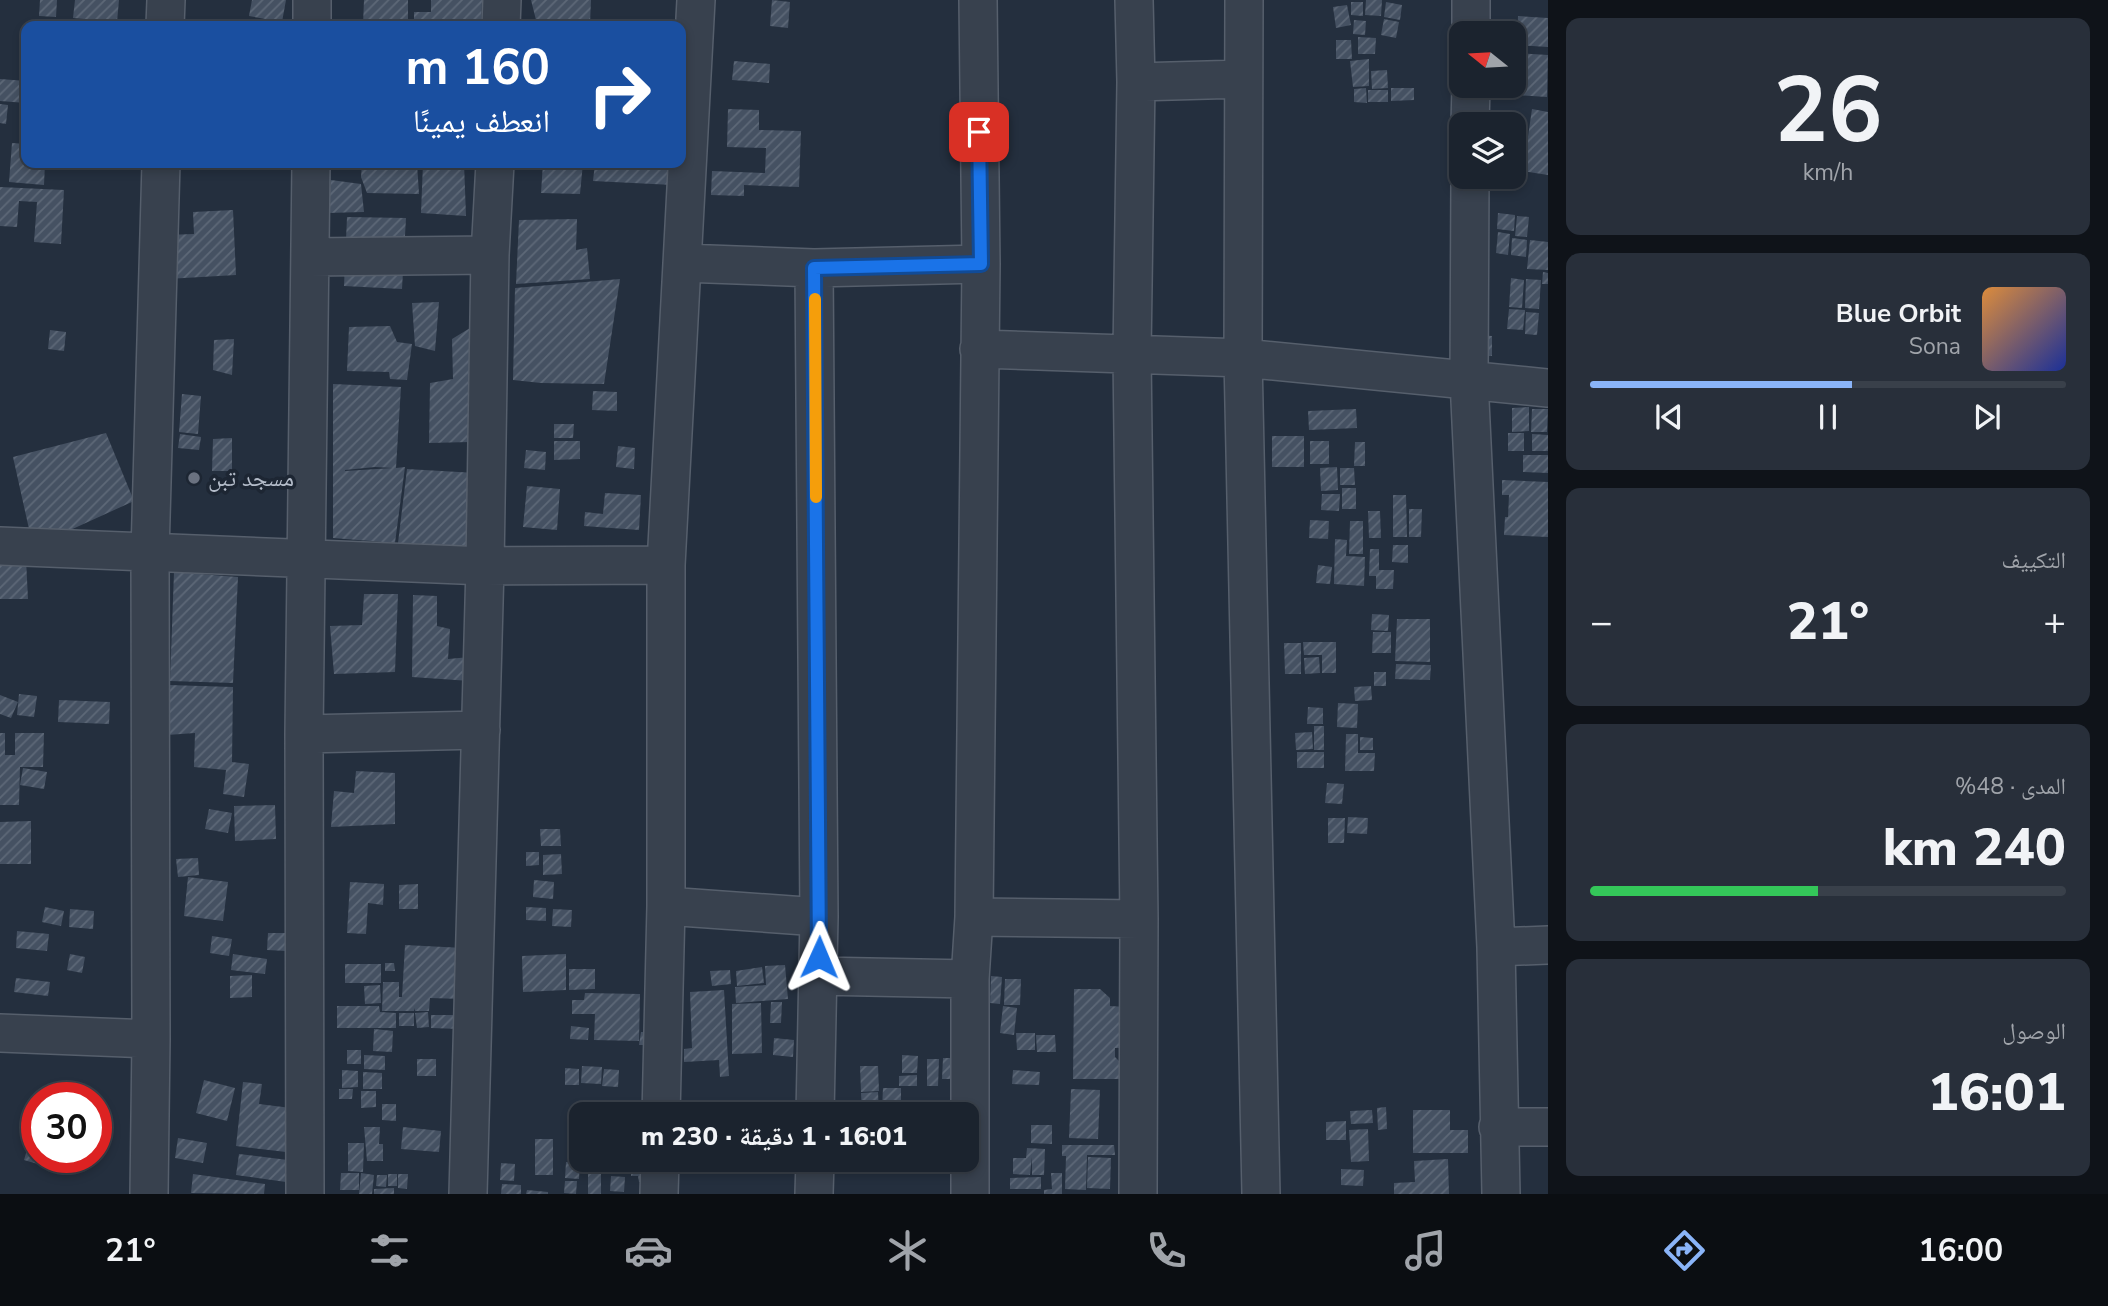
<!DOCTYPE html>
<html lang="ar">
<head>
<meta charset="utf-8">
<style>
	body { margin:0; font-family:"Nunito Sans","Noto Naskh Arabic",sans-serif; background:#282f3a; color:#f1f3f6; direction:rtl; height:100vh; display:flex; flex-direction:column; font-size:26px; white-space:nowrap }
	* { box-sizing:border-box; margin:0 }
	p { font-size:23px; color:#a0a4aa }
	.icon { flex:none; width:38px; height:38px; fill:none; stroke:currentColor; stroke-width:2; stroke-linecap:round; stroke-linejoin:round }
	.map { position:relative; flex:1; overflow:hidden; direction:ltr }
	.sheet { display:flex; flex-direction:column; gap:18px; padding:18px; background:#0f1319; width:560px }
	.sheet>* { flex:none }
	.top-card { position:absolute; left:21px; top:21px; width:665px; height:147px; border-radius:14px; box-shadow:0 4px 10px #0003,0 0 0 2px #39404a; direction:rtl; background:#1a4fa0; color:#fff; overflow:hidden }
	.needle { width:46px; rotate:288deg }
	.fabs { position:absolute; left:1449px; top:21px; display:grid; gap:14px }
	.fabs a { display:grid; place-items:center; width:77px; height:77px; border-radius:14px; background:#1b232e; box-shadow:0 4px 10px #0003,0 0 0 2px #39404a; font-size:35px }
	.speed { position:absolute; left:21px; top:1082px; display:flex; gap:14px; font-size:35px; font-weight:700; text-align:center }
	.speed>* { display:grid; place-content:center; width:91px; height:91px; border-radius:50%; background:#1b232e; box-shadow:0 4px 10px #0003,0 0 0 2px #39404a; line-height:1 }
	.speed .limit { border:10px solid #d22; background:#fff; color:#111 }
	.pin { position:absolute; display:grid; place-items:center; width:60px; height:60px; color:#fff; margin:-30px; border-radius:14px; box-shadow:0 4px 10px #0006 }
	.me { position:absolute; width:77px; margin:-38px; rotate:1deg; stroke-linejoin:round; filter:drop-shadow(0 0 5px #0008) }
	.turn { display:flex; align-items:center; gap:24px; height:147px; padding:0 21px; font-size:32px }
	.turn .icon { width:91px; height:91px; stroke-width:2.5 }
	.turn b { display:block; font-size:49px; line-height:60px }
	.big { font-size:52px; font-weight:800; line-height:1.1 }
	.sheet .card { flex:1; display:flex; flex-direction:column; justify-content:center; gap:10px; min-width:0; padding:0 24px; border-radius:14px; background:#282f3a }
	.sheet .dial { align-items:center; gap:0 }
	.dial b { font-size:91px; line-height:1 }
	.song { display:flex; align-items:center; gap:21px }
	.cover { width:84px; height:84px; border-radius:10px; background:linear-gradient(135deg,hsl(30 70% 55%),hsl(230 70% 35%)) }
	.played { height:7px; border-radius:4px; background:linear-gradient(90deg,#8ab4f8 55%,#39404a 55%) }
	.keys { display:flex; justify-content:space-around; direction:ltr }
	.heat { display:flex; justify-content:space-between; align-items:center; font-size:38px; direction:ltr }
	.charge { height:10px; border-radius:5px; background:linear-gradient(90deg,#34c759 48%,#39404a 0) }
	.trip { position:absolute; left:569px; top:1102px; width:410px; height:70px; border-radius:14px; background:#1b232e; box-shadow:0 4px 10px #0003,0 0 0 2px #39404a; font-weight:800; line-height:70px; text-align:center; direction:rtl }
	.tab-bar { display:flex; height:112px; justify-content:space-around; align-items:center; background:#0b0e12; color:#a0a4aa }
	.tab-bar .icon { width:49px; height:49px }
	.tab-bar .active { color:#8ab4f8 }
	.tab-bar b { font-size:32px; color:#f1f3f6 }
	main { display:flex; flex:1; min-height:0 }
	.map>svg:first-child { display:block }
	.building { fill:url(#building-hatch); fill-rule:evenodd }
	.lines { fill:none; stroke-linecap:round; stroke-linejoin:round }
	.minor-casing { stroke:#565f6c; stroke-width:40 }
	.minor { stroke:#38414e; stroke-width:37 }
	.route-casing { stroke:#114b97; stroke-width:18 }
	.route { stroke:#1a73e8; stroke-width:12 }
	.slow { stroke:#f59e0b; stroke-width:12 }
	.worship-dot { fill:#6b7280; stroke:#1d2633; stroke-width:2.5 }
	.labels { text-anchor:middle; stroke-width:7; stroke-linejoin:round; paint-order:stroke }
	.poi-label { font-size:23px; fill:#b4bcc9; stroke:#1d2633; text-anchor:start }
</style>
</head>
<body>
<main>
<section class="sheet">
<div class="card dial"><b>26</b><p>km/h</p></div>
<div class="card">
<div class="song"><i class="cover"></i><div><b>Blue Orbit</b><p>Sona</p></div></div>
<div class="played"></div>
<div class="keys"><svg class="icon" aria-label="previous" viewBox="0 0 24 24"><path d="M18 5L8 12l10 7zM5 5v14"/></svg><svg class="icon" aria-label="pause" viewBox="0 0 24 24"><path d="M8 5v14M16 5v14"/></svg><svg class="icon" aria-label="next" viewBox="0 0 24 24"><path d="M6 5l10 7-10 7zM19 5v14"/></svg></div>
</div>
<div class="card"><p>التكييف</p>
<div class="heat"><a>−</a><b class="big">21°</b><a>+</a></div>
</div>
<div class="card"><p>المدى · 48%</p><b class="big">240 km</b><div class="charge"></div></div>
<div class="card"><p>الوصول</p><b class="big">16:01</b></div>
</section>
<div class="map">
<svg width="1548" height="1194" viewBox="0 0 1548 1194">
	<defs>
		<pattern id="building-hatch" width="6" height="6" patternUnits="userSpaceOnUse" patternTransform="scale(1.75)"><rect width="6" height="6" fill="#455162"/><path d="M-1 1l2-2M0 6l6-6M5 7l2-2" fill="none" stroke="#5d6877"/></pattern>
	</defs>
	<rect width="100%" height="100%" fill="#242f3e"/>
	<path class="building" d="M40,0H57L56,17L39,16Z
		M75,0H119L117,22L73,18Z
		M252,0H286L282,22L249,16Z
		M364,0H408V26L363,25Z
		M431,0H482L481,26H414V12H431Z
		M531,0H591L590,24H537Z
		M772,0L790,2L788,28L770,26Z
		M1366,0H1382L1381,16L1365,15Z
		M1351,2H1363V16L1351,15Z
		M1386,2L1402,5L1400,20L1384,17Z
		M1347,5L1351,25L1336,28L1333,7Z
		M1518,16L1548,18V47L1517,45Z
		M1384,19L1399,22L1396,38L1381,35Z
		M1354,20L1366,21L1365,35L1353,34Z
		M1358,37L1376,38L1375,54H1358Z
		M1336,40H1351L1352,59H1336Z
		M1517,53L1548,55L1547,97L1514,95Z
		M1369,59V86L1353,87L1350,61Z
		M734,61L770,64L769,83L732,80Z
		M1387,70L1388,88L1372,89L1371,71Z
		M0,79L26,81V103L0,101Z
		M1366,88L1367,103L1354,102V89Z
		M1391,88H1414V100L1391,101Z
		M1368,90H1388V102H1368Z
		M0,104L8,105L6,124L0,123Z
		M728,109L759,110V130L801,131L799,187L744,185V196L711,195L712,171L765,173L766,148L727,147Z
		M1532,109L1548,112V175L1523,171Z
		M12,143L26,144V163H45L44,185L9,182Z
		M362,163H417L419,194L367,193L361,177Z
		M423,163H464L466,216L421,213Z
		M517,163H540V165L517,166Z
		M543,163H583L580,194L541,193Z
		M595,163H672L673,185L593,181Z
		M331,180L361,184L364,212L327,213Z
		M0,187L64,190L61,244L34,242L37,202L19,201L17,227L0,226Z
		M233,210L236,275L167,279L165,235L194,234L193,212Z
		M1498,213L1515,215L1514,231L1497,229Z
		M1517,216L1529,217L1527,237L1515,236Z
		M347,217L406,218L402,289L344,286Z
		M577,219L576,250L587,248L590,279L516,284L519,220Z
		M1498,232L1510,234L1508,255L1496,253Z
		M1512,238L1527,240L1526,257L1511,255Z
		M1530,240L1548,242V270L1527,269Z
		M1543,272L1548,273V284H1542Z
		M1511,278L1524,280L1522,308L1509,307Z
		M620,279L604,384L541,383L513,380L515,288Z
		M1526,279L1541,280L1539,309L1525,308Z
		M439,302L435,351L415,346L412,303Z
		M1509,309L1525,310L1523,330L1507,329Z
		M1526,312L1539,313L1537,335L1525,334Z
		M475,325L470,442L429,443L430,383L453,379L452,339Z
		M390,326L397,342L412,344L407,380L390,379L389,372L347,371L349,327Z
		M50,330L66,332L64,351L48,349Z
		M1475,335L1492,336V356H1475Z
		M234,339L232,375L213,370L214,340Z
		M333,384L401,387L396,468L405,467L395,543L333,538ZM375,467L393,468L345,471V470Z
		M593,391L617,392V411L592,410Z
		M182,394L201,396L198,434L179,432Z
		M1529,407V431L1512,432V408Z
		M1356,409L1357,428L1309,430L1308,411Z
		M1532,409H1548L1547,432H1531Z
		M554,424H574L573,438H554Z
		M106,433L134,501L33,547L13,457Z
		M1508,433H1524V451H1508Z
		M180,434L201,437L199,450L178,448Z
		M1532,434L1548,435V451H1532Z
		M1272,436H1304V467H1272Z
		M232,438V471H212L213,439Z
		M554,441H580V459L554,460Z
		M1310,441H1329V464H1310Z
		M1355,442H1365V466H1354Z
		M618,446L635,448L634,469L616,467Z
		M526,450L546,452L545,470L524,468Z
		M1523,455H1548V473L1523,472Z
		M1337,467L1338,490L1321,491L1320,468Z
		M1340,468H1354L1355,485H1340Z
		M407,469L476,473L473,546L398,543Z
		M1502,480L1548,482V537L1504,535L1505,517H1508L1509,495H1502Z
		M527,486L560,489L557,530L523,527Z
		M1342,488H1356V509H1342Z
		M605,493L641,495L639,530L584,526L585,512L603,514Z
		M1322,494H1340L1339,511L1321,510Z
		M1393,495H1406L1407,537H1393Z
		M1409,509H1422L1421,537H1409Z
		M1368,511H1380L1381,538H1369Z
		M1310,520L1329,521L1328,539L1309,538Z
		M1350,521H1363V554H1349Z
		M1335,539L1347,540L1346,556L1365,557L1364,586L1334,584Z
		M1393,545H1408V563L1392,562Z
		M1370,549H1379V570H1394L1393,589H1376V576H1369Z
		M0,559H26L28,599H0Z
		M1318,565L1332,567L1330,584L1316,583Z
		M174,572L238,577L233,683L170,681Z
		M364,594H398L395,672L334,674L330,626L362,625Z
		M413,595L437,596V626L450,629L448,659L470,657V681L412,677Z
		M1372,614L1389,615L1388,631L1371,630Z
		M1397,619H1430V662L1395,661Z
		M1373,632H1391V653H1372Z
		M1303,642H1336V673H1322V655H1304Z
		M1284,643H1301V674H1285Z
		M1319,657L1320,673L1305,674L1304,658Z
		M1396,664L1431,665L1430,680L1395,679Z
		M1374,672H1386V686H1374Z
		M169,685L233,687L232,762L249,764L244,797L223,794L226,770L194,767L195,733L167,735Z
		M1371,686L1372,700L1355,701L1354,687Z
		M19,694L37,696L34,717L17,715Z
		M0,695L18,702L11,718L0,714Z
		M59,700L110,702L109,724L58,722Z
		M1338,703L1358,704L1357,728L1337,727Z
		M1308,707L1323,708V724H1307Z
		M1314,726H1324V750H1314Z
		M1312,732L1313,749L1296,750L1295,733Z
		M0,733H5V755H15V733H44L43,767H17H20L19,805H0Z
		M1346,734H1358V753H1375L1374,771H1345Z
		M1360,737L1373,738V750H1360Z
		M1297,752H1324V768H1297Z
		M23,768L47,772L44,789L20,785Z
		M356,771L395,773V824L331,827L334,791L354,793Z
		M1327,783L1344,784L1342,804L1325,803Z
		M275,805L276,839L235,841L234,806Z
		M209,809L232,813L228,833L205,829Z
		M1348,817L1368,818L1367,834L1347,833Z
		M1328,818H1345L1344,843H1328Z
		M31,821V864H0V822Z
		M540,829H560L561,846H541Z
		M526,852H539V865L526,866Z
		M561,854L562,874L543,875V855Z
		M198,858L199,875L178,877L176,859Z
		M188,877L228,882L223,921L184,916Z
		M534,880L554,882L553,899L533,897Z
		M350,882L384,884L383,905L368,903L366,934L347,933Z
		M418,884V909H399V885Z
		M45,907L64,911L61,926L42,922Z
		M526,907L546,908V921L526,920Z
		M70,909L94,911L93,929L69,927Z
		M553,909L572,910L571,927L552,926Z
		M17,931L49,934L47,951L16,948Z
		M268,933H287L286,951L267,950Z
		M212,936L232,939L229,956L210,953Z
		M405,945L464,948L462,999L430,998L429,1011H415V1008L414,1011H382L383,982H399V997H402Z
		M70,954L85,957L82,973L67,970Z
		M233,954L267,959L265,974L231,970Z
		M566,954V990L523,992L522,956Z
		M385,963H394L395,971H385Z
		M345,964H381V983H345Z
		M785,965L788,999L736,1003L735,987L766,985L765,966Z
		M762,967L764,983L737,986L736,971Z
		M569,969H595V989L569,990Z
		M730,970L731,984L712,986L710,971Z
		M252,975V997L230,998V976Z
		M991,976L1002,977L1000,1004L990,1003Z
		M16,978L50,982L48,996L14,992Z
		M1005,979H1021L1020,1005H1004Z
		M380,985L381,1003L365,1004L364,986Z
		M1074,989H1100L1110,998V1006L1126,1007V1048H1115V1057L1119,1061V1079H1073Z
		M724,990L729,1076L720,1077L719,1060L684,1062V1049L692,1048L690,992Z
		M585,993L640,994L639,1041L594,1040L595,1014H572V1000H584Z
		M771,1002H782L781,1023H770Z
		M761,1003L762,1053L732,1054V1004Z
		M337,1006H379L380,1012L396,1013V1028H337Z
		M1003,1006L1017,1008L1014,1035L1000,1033Z
		M428,1012L429,1027L417,1028L415,1013Z
		M399,1013H414V1026H399Z
		M431,1015H460V1029L431,1028Z
		M571,1026L589,1028L588,1040L570,1039Z
		M374,1029L393,1031L392,1052L373,1051Z
		M641,1032H648L647,1045H639Z
		M1016,1033H1035V1050H1017Z
		M1036,1035H1055L1056,1052H1037Z
		M774,1038L794,1040L793,1057L773,1055Z
		M347,1050H361V1064H347Z
		M364,1055L385,1056V1070L364,1069Z
		M902,1055L918,1056L917,1073H902Z
		M943,1058H961V1079H942Z
		M417,1059H436V1076H417Z
		M927,1059H939L938,1086H927Z
		M582,1066L602,1067L601,1084L581,1083Z
		M860,1066H878L879,1091L861,1092Z
		M565,1068L579,1069V1085H565Z
		M604,1069L619,1070L618,1087L602,1086Z
		M342,1070L358,1071V1087L342,1088Z
		M1013,1070L1040,1072L1039,1085L1012,1084Z
		M363,1072L382,1073V1089H363Z
		M917,1075V1086H899V1076Z
		M204,1080L235,1088L227,1121L196,1113Z
		M243,1082L262,1084L259,1104L291,1108L286,1152L236,1146Z
		M883,1088H901V1109H882Z
		M339,1089H353L352,1099H339Z
		M1071,1089L1100,1090L1098,1139L1069,1138Z
		M361,1091H376V1107L361,1108Z
		M878,1092L879,1115H852V1113L862,1112L861,1093Z
		M382,1104H396V1121L382,1120Z
		M96,1107L108,1109L102,1145L96,1144Z
		M1386,1107L1387,1129L1378,1130L1377,1108Z
		M928,1108V1115H915V1109Z
		M883,1110L895,1111V1115H883Z
		M1372,1110L1373,1123L1351,1124L1350,1111Z
		M1413,1110H1450V1130H1468V1153H1413Z
		M36,1119L37,1157H54L51,1168L24,1160Z
		M1346,1121V1140H1326V1122Z
		M1031,1125H1052V1144L1031,1143Z
		M364,1127H380L379,1144H383V1161H367Z
		M403,1127L441,1131L439,1152L401,1149Z
		M1368,1129L1369,1161L1351,1162L1349,1130Z
		M178,1138L207,1143L203,1163L175,1158Z
		M535,1139H553V1175H535Z
		M348,1143H364L363,1172L348,1171Z
		M1062,1145H1114L1115,1155H1087L1086,1190L1065,1189L1066,1156H1062Z
		M1027,1148L1045,1149L1044,1175H1032V1157L1030,1175L1013,1174V1158H1026Z
		M239,1154L288,1160L286,1182L236,1175Z
		M1088,1157L1111,1158L1110,1189L1087,1188Z
		M1448,1159L1449,1194H1394V1183L1415,1182L1414,1161Z
		M566,1162L580,1163L579,1179L565,1178Z
		M501,1163L515,1164L514,1181L500,1180Z
		M588,1165L629,1167V1174L601,1173V1194H588Z
		M645,1166L646,1182H639L638,1176H631V1167Z
		M1341,1169L1364,1170L1363,1186L1341,1185Z
		M341,1173H359V1190H340Z
		M361,1173L374,1175L372,1194H359Z
		M1051,1173H1062V1194H1044V1190L1052,1189Z
		M193,1174L265,1184L264,1194L191,1193Z
		M388,1174H397V1186H388Z
		M398,1174H408L407,1189L398,1188Z
		M377,1175H387L386,1187L376,1186Z
		M611,1176L625,1177L624,1192L610,1191Z
		M1041,1177V1189H1010V1178Z
		M565,1181H577L576,1194L564,1193Z
		M502,1184L521,1185V1194H501Z
		M394,1188V1194H374V1189Z
		M527,1190L548,1192V1194H526Z"/>
	<g class="lines">
		<g class="minor-casing">
			<path id="minor" d="M1134,0L1136,82L1132,354L1139,919L1138,1194
				M1244,0L1243,358L1261,1194
				M165,26L166,0
				M312,26V0
				M501,26L502,0
				M1471,33V0
				M1136,82L1243,79
				M1470,124L1471,86
				M1470,177L1469,380L1496,947L1501,1194
				M310,257L490,255
				M682,263L814,268L981,264
				M814,268L819,917L815,1115
				M979,349L1243,358L1548,388
				M0,546L485,566L666,565
				M304,734L481,730
				M666,906L819,917
				M974,917L1139,919
				M1496,947L1548,945
				M818,976L970,979
				M0,1033L151,1039
				M661,1115L666,906V565L696,0
				M1498,1127H1548
				M149,1194L151,1039L150,553L161,163
				M305,1194L304,734L311,163
				M468,1194L485,566L490,255L495,163
				M659,1194L660,1160
				M814,1194L815,1160
				M970,1194V979L974,917L981,264L978,0"/>
		</g>
		<use href="#minor" class="minor"/>
	</g>
	<g class="lines">
		<g class="route-casing">
			<path id="route" d="M819,957L814,268L981,264L979,132"/>
		</g>
		<use href="#route" class="route"/>
		<path class="slow" d="M815,299L816,497"/>
	</g>
	<circle class="worship-dot" cx="194" cy="478" r="7"/>
	<g class="labels">
		<g class="poi-label">
			<text x="208" y="486">مسجد تبن</text>
		</g>
	</g>
</svg>
<div class="fabs">
<a><svg class="needle" viewBox="-14 -14 28 28"><path d="M0-13l5 13h-10z" fill="#e53935"/><path d="M0 13l5-13h-10z" fill="#a0a4aa"/></svg></a>
<a><svg class="icon" aria-label="layers" viewBox="0 0 24 24"><path d="M12 4l9 5-9 5-9-5zM3 14l9 5 9-5"/></svg></a>
</div>
<div class="speed"><div class="limit">30</div></div>
<div class="pin" style="left:979px;top:132px;background:#d93025"><svg class="icon" aria-label="arrive" viewBox="0 0 24 24"><path d="M6 21V4h12l-3 4 3 4H6"/></svg></div>
<svg class="me" style="left:819px;top:957px" viewBox="-20 -20 40 40"><path d="M0-17L14 15 0 8-14 15z" fill="#1a73e8" stroke="#fff" stroke-width="4"/></svg>
<div class="trip">16:01 · 1 دقيقة · 230 m</div>
<div class="top-card">
<div class="turn"><svg class="icon" aria-label="right" viewBox="0 0 24 24"><path d="M7 20v-9h11M14 6l5 5-5 5"/></svg><div><b>160 m</b>انعطف يمينًا</div></div>
</div>
</div>
</main>
<nav class="tab-bar">
<b>16:00</b>
<svg class="icon active" aria-label="directions" viewBox="0 0 24 24"><path d="M12 3l9 9-9 9-9-9zM9 14v-3h6M13 9l2 2-2 2"/></svg>
<svg class="icon" aria-label="music" viewBox="0 0 24 24"><path d="M9 18V5l10-2v13"/><circle cx="6" cy="18" r="3"/><circle cx="16" cy="16" r="3"/></svg>
<svg class="icon" aria-label="phone" viewBox="0 0 24 24"><path d="M5 4h4l2 5-3 2q2 4 5 5l2-3 5 2v4C11 20 4 13 5 4z"/></svg>
<svg class="icon" aria-label="climate" viewBox="0 0 24 24"><path d="M12 3v18M4 7l16 10M4 17L20 7"/></svg>
<svg class="icon" aria-label="car" viewBox="0 0 24 24"><path d="M5 17H2v-5l4-1 3-4h7l3 4 3 1v5h-3M9 17h6M6 11h13"/><circle cx="7" cy="17" r="2"/><circle cx="17" cy="17" r="2"/></svg>
<svg class="icon" aria-label="filters" viewBox="0 0 24 24"><path d="M4 7h16M4 17h16"/><circle cx="9" cy="7" r="2"/><circle cx="15" cy="17" r="2"/></svg>
<b>21°</b>
</nav>
</body>
</html>
